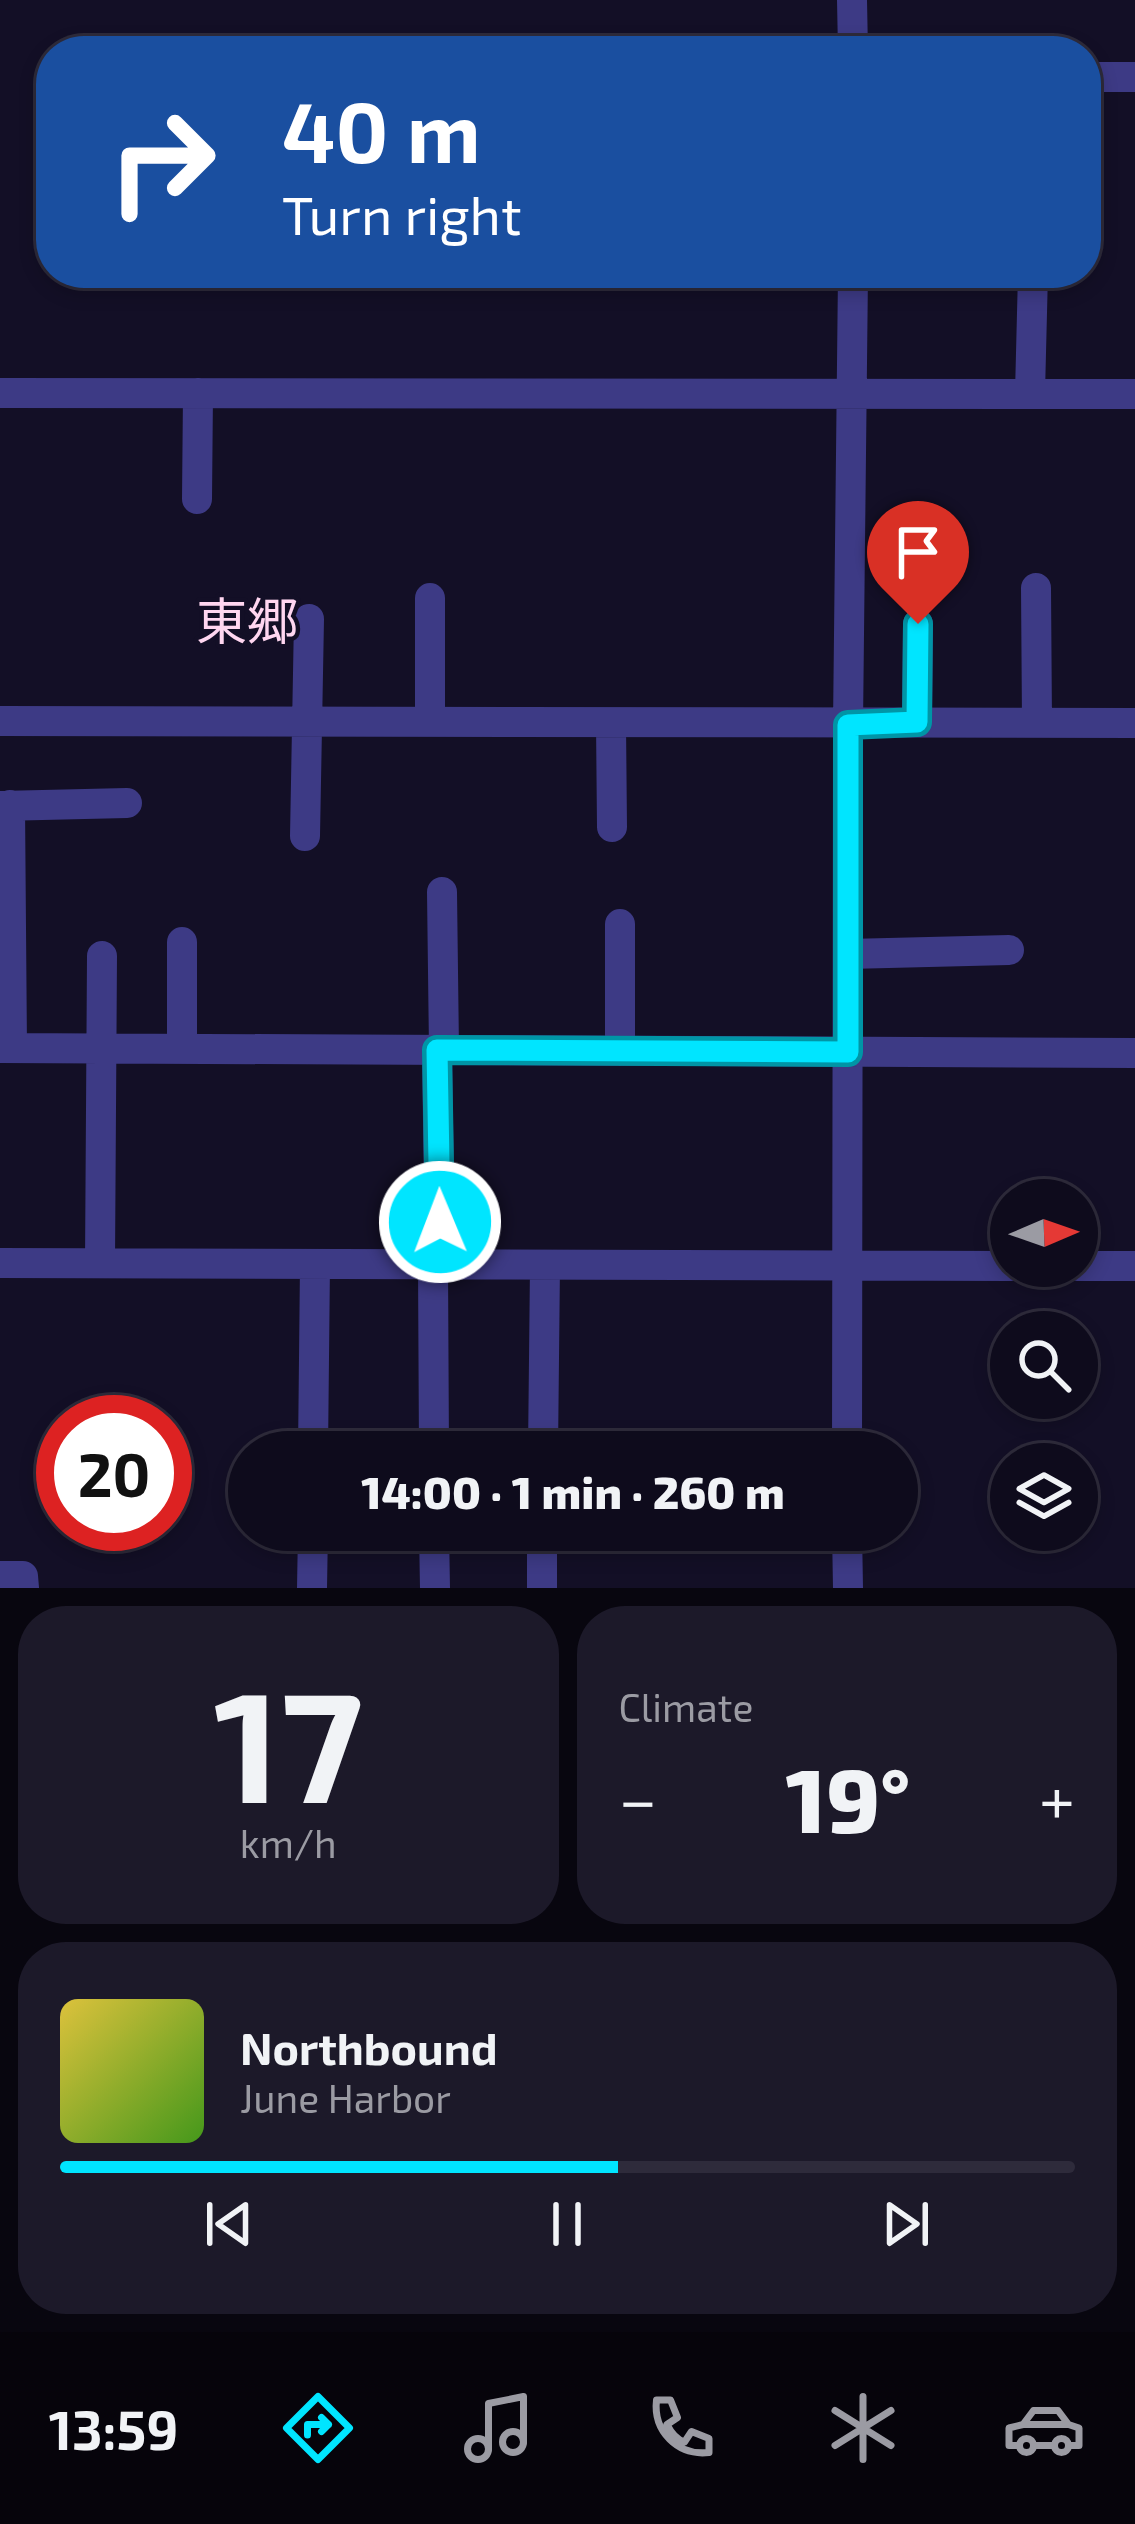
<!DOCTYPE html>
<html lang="en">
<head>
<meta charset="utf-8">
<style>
	body { margin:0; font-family:"Exo 2","Noto Sans JP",sans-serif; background:#1c1929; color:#f1f3f6; height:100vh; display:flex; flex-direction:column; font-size:45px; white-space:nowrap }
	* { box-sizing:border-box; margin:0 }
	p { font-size:39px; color:#9b9ba3 }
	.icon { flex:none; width:66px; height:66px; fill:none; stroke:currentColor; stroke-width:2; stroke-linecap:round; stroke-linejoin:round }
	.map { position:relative; height:1588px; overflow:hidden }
	.panel { display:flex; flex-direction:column; gap:18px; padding:18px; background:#08060f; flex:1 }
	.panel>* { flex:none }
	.top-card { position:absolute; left:36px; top:36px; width:1065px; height:252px; border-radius:48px; box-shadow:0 6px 18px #0003,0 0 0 3px #2e2b3b; background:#1a4fa0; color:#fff; overflow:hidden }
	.needle { width:78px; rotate:88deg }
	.buttons { position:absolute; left:990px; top:1179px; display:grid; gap:24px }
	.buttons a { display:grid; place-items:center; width:108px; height:108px; border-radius:50%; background:#0e0b1c; box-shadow:0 6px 18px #0003,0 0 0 3px #2e2b3b; font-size:60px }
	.speed { position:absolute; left:36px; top:1395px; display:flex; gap:24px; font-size:60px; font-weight:700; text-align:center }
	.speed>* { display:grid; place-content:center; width:156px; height:156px; border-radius:50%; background:#0e0b1c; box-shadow:0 6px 18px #0003,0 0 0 3px #2e2b3b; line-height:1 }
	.speed .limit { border:18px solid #d22; background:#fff; color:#111 }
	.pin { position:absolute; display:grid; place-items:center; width:102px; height:102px; color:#fff; margin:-123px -51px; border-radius:50% 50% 50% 0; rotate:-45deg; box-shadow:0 0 12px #0007 }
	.pin .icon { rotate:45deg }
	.me { position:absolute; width:132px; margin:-66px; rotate:359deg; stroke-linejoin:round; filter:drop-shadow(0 0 9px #0008) }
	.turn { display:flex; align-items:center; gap:42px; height:252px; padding:0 48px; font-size:54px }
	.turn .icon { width:156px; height:156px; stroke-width:2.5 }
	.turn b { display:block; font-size:84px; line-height:102px }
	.big { font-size:90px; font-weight:800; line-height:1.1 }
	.panel .card { flex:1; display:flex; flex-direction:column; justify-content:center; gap:18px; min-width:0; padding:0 42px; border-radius:48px; background:#1c1929 }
	.panel .dial { align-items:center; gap:0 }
	.dial b { font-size:156px; line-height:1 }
	.song { display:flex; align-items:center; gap:36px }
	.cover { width:144px; height:144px; border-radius:18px; background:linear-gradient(135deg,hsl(50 70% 55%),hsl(100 70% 35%)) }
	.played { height:12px; border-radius:6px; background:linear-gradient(90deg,#00e5ff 55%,#2e2b3b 55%) }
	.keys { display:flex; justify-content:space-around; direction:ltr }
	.heat { display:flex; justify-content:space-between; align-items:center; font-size:66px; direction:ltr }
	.panel .tiles { flex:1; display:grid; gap:18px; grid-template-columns:1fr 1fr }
	.card:last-child { grid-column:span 2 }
	.trip { position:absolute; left:228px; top:1431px; width:690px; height:120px; border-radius:60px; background:#0e0b1c; box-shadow:0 6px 18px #0003,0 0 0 3px #2e2b3b; font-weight:800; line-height:120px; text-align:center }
	.tabs { display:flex; height:192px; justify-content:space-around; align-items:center; background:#06040b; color:#9b9ba3 }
	.tabs .icon { width:84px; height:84px }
	.tabs .active { color:#00e5ff }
	.tabs b { font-size:54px; color:#f1f3f6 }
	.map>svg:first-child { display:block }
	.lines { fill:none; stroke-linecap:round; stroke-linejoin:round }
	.minor { stroke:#3d3a85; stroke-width:30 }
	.route-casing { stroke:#0095a6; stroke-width:30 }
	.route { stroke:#00e5ff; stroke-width:21 }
	.labels { text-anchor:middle; stroke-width:9; stroke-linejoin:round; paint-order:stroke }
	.quarter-label { font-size:51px; fill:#ffd6f0; stroke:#130f26 }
</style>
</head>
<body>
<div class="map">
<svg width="1135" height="1588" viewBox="0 0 1135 1588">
	<rect width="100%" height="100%" fill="#130f26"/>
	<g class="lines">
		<path class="minor" d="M852,0L853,51
			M1086,77H1135
			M0,393L1135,394
			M1030,393L1033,273
			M197,499L198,393
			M1036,588L1037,723
			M430,598V722
			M0,721L1135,723
			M917,722L918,624
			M611,723L612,827
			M10,805L12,1048
			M0,806L127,803
			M305,836L309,619
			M442,892L444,1050
			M848,954L1009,950
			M0,1048L1135,1053
			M182,1049V942
			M437,1050L440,1265
			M620,1051V924
			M0,1263L1011,1266
			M100,1263L102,956
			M433,1265L434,1452
			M1077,1266H1135
			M313,1452L315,1264
			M543,1452L545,1265
			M847,1452L848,725L853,273
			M434,1530L435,1588
			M847,1530L848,1588
			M0,1576H23L24,1588
			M312,1588L313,1530
			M542,1588V1530"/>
	</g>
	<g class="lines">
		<g class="route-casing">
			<path id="route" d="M440,1222L437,1050L848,1052V725L917,722L918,624"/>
		</g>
		<use href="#route" class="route"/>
	</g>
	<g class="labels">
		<g class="quarter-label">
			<text x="247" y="640">東郷</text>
		</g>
	</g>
</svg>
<div class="buttons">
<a><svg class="needle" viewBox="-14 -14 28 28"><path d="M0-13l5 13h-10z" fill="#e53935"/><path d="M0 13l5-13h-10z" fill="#9b9ba3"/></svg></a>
<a><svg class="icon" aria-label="search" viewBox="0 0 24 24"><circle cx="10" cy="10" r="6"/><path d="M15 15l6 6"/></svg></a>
<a><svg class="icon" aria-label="layers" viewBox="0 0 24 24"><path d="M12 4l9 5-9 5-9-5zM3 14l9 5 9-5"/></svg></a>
</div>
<div class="speed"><div class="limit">20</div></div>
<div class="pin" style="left:918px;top:624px;background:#d93025"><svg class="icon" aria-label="arrive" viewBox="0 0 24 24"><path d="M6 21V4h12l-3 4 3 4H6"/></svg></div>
<svg class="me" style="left:440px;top:1222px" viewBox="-20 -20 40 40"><circle r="17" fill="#00e5ff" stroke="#fff" stroke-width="3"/><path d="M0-11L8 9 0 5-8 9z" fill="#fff"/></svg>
<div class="trip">14:00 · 1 min · 260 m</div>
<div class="top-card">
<div class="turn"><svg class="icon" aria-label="right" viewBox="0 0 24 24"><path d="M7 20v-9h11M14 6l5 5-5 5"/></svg><div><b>40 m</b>Turn right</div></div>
</div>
</div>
<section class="panel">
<div class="tiles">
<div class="card dial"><b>17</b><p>km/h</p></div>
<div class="card"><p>Climate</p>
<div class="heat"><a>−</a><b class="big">19°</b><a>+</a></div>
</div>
<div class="card">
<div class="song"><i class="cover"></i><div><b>Northbound</b><p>June Harbor</p></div></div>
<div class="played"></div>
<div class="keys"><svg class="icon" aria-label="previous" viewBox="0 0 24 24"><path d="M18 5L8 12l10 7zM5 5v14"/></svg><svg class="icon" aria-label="pause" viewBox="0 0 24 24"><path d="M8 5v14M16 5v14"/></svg><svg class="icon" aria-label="next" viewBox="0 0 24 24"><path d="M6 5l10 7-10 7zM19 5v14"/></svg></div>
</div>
</div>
</section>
<nav class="tabs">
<b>13:59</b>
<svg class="icon active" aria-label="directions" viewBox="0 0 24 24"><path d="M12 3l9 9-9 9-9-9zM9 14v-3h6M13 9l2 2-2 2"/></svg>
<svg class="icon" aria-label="music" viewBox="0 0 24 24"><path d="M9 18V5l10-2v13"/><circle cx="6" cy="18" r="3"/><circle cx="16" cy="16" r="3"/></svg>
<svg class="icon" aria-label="phone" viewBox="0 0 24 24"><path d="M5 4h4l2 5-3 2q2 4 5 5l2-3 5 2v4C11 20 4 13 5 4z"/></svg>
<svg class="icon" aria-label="climate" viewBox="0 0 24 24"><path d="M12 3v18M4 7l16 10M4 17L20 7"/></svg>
<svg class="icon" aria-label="car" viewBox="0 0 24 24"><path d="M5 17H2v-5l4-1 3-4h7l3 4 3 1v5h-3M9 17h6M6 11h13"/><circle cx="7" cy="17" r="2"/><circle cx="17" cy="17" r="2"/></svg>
</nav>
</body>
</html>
